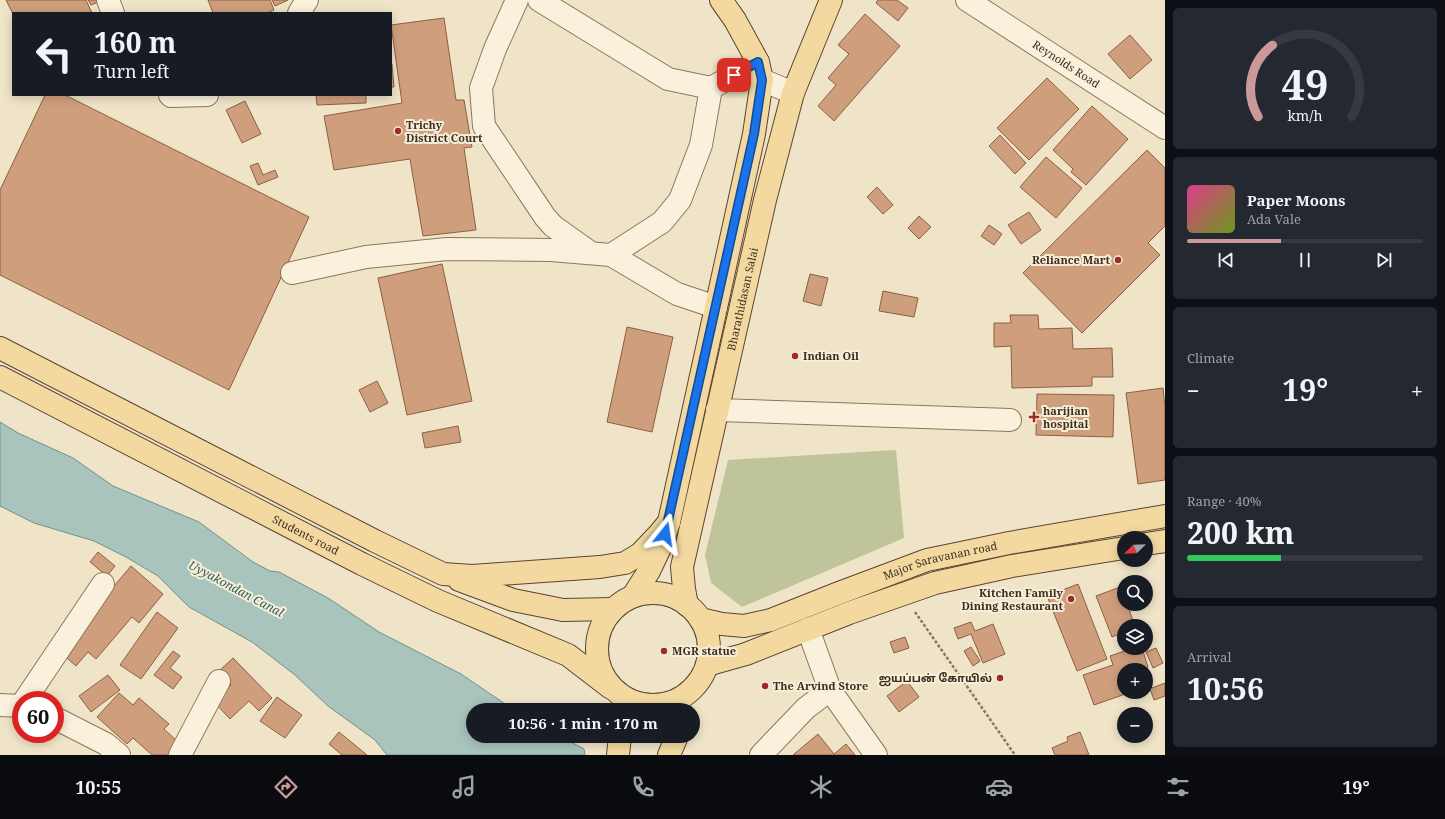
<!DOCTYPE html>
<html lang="en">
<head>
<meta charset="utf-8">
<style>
	body { margin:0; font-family:"Noto Serif","Noto Sans Tamil",serif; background:#242831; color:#f1f3f6; height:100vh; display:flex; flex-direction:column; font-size:15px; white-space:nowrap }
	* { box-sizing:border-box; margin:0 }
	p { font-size:13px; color:#9ea1a6 }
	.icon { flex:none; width:22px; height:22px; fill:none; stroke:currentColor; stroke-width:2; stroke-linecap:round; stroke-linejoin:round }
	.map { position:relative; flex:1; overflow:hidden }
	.drawer { display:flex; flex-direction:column; gap:8px; padding:8px; background:#0d0f14; width:280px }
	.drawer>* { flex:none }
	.hud { position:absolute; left:12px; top:12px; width:380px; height:84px; border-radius:0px; box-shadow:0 2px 10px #0003; background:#171b24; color:#f1f3f6; overflow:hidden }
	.needle { width:26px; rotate:247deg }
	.tools { position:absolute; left:1117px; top:531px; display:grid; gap:8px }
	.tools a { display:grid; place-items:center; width:36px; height:36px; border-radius:50%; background:#171b24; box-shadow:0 2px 10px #0003; font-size:20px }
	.speed { position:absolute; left:12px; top:691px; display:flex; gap:8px; font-size:20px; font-weight:700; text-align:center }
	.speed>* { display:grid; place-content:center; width:52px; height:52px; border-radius:50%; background:#171b24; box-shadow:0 2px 10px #0003; line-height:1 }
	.speed .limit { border:6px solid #d22; background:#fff; color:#111 }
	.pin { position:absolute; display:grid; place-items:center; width:34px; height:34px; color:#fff; margin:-17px; border-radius:8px; box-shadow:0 2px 6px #0006 }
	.me { position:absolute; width:44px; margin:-22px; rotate:15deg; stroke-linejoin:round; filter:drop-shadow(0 0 3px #0008) }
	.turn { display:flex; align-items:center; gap:14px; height:84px; padding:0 16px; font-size:18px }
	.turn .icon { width:52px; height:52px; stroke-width:2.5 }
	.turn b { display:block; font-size:28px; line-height:34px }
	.big { font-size:30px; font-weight:700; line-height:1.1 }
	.drawer .card { flex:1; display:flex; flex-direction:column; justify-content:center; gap:6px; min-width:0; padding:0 14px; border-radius:6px; background:#242831 }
	.drawer .dial { align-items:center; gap:0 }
	.dial svg { height:104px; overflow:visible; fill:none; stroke:#363941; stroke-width:7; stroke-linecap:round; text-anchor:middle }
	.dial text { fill:#f1f3f6; stroke:none }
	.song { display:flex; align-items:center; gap:12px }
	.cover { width:48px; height:48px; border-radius:6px; background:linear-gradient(135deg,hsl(330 70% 55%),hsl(80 70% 35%)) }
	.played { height:4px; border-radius:2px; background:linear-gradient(90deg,#cc999b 40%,#363941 40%) }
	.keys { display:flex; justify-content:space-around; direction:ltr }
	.heat { display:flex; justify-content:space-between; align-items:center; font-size:22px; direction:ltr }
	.charge { height:6px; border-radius:3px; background:linear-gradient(90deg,#34c759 40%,#363941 0) }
	.trip { position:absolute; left:466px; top:703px; width:234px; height:40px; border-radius:20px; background:#171b24; box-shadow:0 2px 10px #0003; font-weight:700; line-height:40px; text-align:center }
	.dock { display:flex; height:64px; justify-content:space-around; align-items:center; background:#090b0e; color:#9ea1a6 }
	.dock .icon { width:28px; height:28px }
	.dock .on { color:#cc999b }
	.dock b { font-size:18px; color:#f1f3f6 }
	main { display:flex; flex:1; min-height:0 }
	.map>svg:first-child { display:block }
	.cemetery { fill:#bfc49a }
	.water { fill:#a9c4bc; stroke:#6f938a }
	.building { fill:#cf9f7d; stroke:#8d5f41 }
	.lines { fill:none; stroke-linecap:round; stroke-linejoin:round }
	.minor-casing { stroke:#8d765c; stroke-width:24 }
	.major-casing { stroke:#5b4430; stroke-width:24 }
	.path { stroke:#8d765c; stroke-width:2.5; stroke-dasharray:3 2; stroke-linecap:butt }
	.minor { stroke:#faf1dc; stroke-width:22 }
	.major { stroke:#f3d9a0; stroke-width:22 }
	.route-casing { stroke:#114b97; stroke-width:10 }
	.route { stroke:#1a73e8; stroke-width:7 }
	.poi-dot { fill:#9e2a2b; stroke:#f7eed8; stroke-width:1.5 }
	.labels { text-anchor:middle; stroke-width:4; stroke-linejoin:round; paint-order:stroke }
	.street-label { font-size:11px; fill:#3d2e20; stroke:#f7eed8 }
	.poi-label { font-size:11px; font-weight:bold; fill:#3d2e20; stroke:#f7eed8; text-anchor:start }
	.water-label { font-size:12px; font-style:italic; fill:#2f5d5a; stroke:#f7eed8 }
</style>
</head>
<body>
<main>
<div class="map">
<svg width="1165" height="755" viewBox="0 0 1165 755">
	<rect width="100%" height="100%" fill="#f0e4c8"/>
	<path class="cemetery" d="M896,450L904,538L742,607L711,583L705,555L728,460Z"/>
	<path class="water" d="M0,422L18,433L73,458L113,486L199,522L253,562L270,571L279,572L328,598L379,632L461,674L514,710H473V736H560L584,749L585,755H387L375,740L328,706L295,675L252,642L189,607L158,576L126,557L94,541L34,523L0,506Z"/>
	<path class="building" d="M6,0H86L92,13H13V14Z
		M88,0H97L98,2L91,5Z
		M208,0H270L274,10L267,13H213Z
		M272,0H288L275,6Z
		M878,0H897L908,8L898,21L876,3Z
		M865,14L900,46L834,121L818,106L836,85L828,78L849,54L838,45Z
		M444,18L456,100H464L472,147L464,148L476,230L423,236L410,159L334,170L324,116L402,103L391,25Z
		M1130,35L1152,60L1130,79L1108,54Z
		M391,64H392L394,87H391Z
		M1047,78L1079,109L1029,160L997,128Z
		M45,95H65L309,217L229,390L0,275V190Z
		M316,95H366V103L317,105Z
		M245,101L261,134L242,143L226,110Z
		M1092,106L1128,139L1086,185L1071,172L1073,169L1053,150Z
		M1000,135L1026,163L1015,174L989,146Z
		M1147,150L1165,168V226L1148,243L1160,255L1082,333L1023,273Z
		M1046,157L1082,188L1056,218L1020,187Z
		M258,163L263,175L275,170L278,177L258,185L250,166Z
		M877,187L893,205L883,214L867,197Z
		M1029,212L1041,230L1021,244L1008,225Z
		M919,216L931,227L919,239L908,228Z
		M989,225L1002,234L994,245L981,236Z
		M442,264L472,401L407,415L378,278Z
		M810,274L828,278L821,306L803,301Z
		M883,291L918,298L914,317L879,311Z
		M1010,315H1038L1039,329L1072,328L1073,349L1112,348L1113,377H1092V386L1012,388L1011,346L994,347V323H1011Z
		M627,327L673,337L652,432L607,422Z
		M377,381L388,403L370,412L359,390Z
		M1163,388L1165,407V480L1138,484L1126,393Z
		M1037,394L1114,395L1113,437L1036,435Z
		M458,426L461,442L425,448L422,433Z
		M98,552L115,566L107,576L90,562Z
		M131,566L163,594L139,623L132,617L96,659L88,652L76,666L59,651Z
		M1078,584L1107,659L1077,671L1047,596Z
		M1120,587L1124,597V604H1127L1135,626H1124V632L1112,637L1096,596Z
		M157,612L178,628L141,679L120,665Z
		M971,622L975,631L993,624L1005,654L983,663L971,634L958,639L954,628Z
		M905,637L909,648L894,653L890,642Z
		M971,647L980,661L973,666L964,651Z
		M1133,648H1142L1148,667L1146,668L1152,688L1165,683V696L1154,700L1149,686L1146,687V670H1124V692H1131L1094,705L1083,675L1113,665L1110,656Z
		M1156,648L1163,663L1153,668L1146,652Z
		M173,651L180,656L170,668L182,677L173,689L154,675Z
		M233,658L272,698L259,711L249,701L230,719L214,702L231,685L218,672Z
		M108,675L120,690L91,712L79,696Z
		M907,681L919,697L899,712L887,696Z
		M119,693L133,705L139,698L169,724L164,729L179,743L168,755H152L133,738L127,744L97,717Z
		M277,697L302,715L285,738L260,721Z
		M339,732L367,755H342L329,744Z
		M1080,732L1089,755H1055L1052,748L1068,741L1067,737Z
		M818,734L834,754L846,744L855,755H793Z"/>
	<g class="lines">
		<g class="minor-casing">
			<g id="minor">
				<path d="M108,0L113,13"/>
				<path d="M517,0L495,49L481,88L484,126L545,217L553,226L591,253"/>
				<path d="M539,0L668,79L711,88"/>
				<path id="s1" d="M967,0L1165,128"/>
				<path d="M299,13L307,0"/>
				<path d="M762,80L793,93"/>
				<path d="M170,95L171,96L207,95"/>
				<path d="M611,255L677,294L716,307"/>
				<path d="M292,273L366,257L447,249L551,250L611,255L662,222L680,200L701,145L711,88L758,62"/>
				<path d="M717,410L1010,420"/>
				<path d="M808,629L830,690L876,755"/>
				<path d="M25,700L103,584"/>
				<path d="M0,705L21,706"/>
				<path d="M55,718L106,744L119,755"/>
				<path d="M180,755L219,681"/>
				<path d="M761,755L806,708L830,690"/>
			</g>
		</g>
		<g class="major-casing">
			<g id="major">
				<path d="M0,348L375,541L443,574L472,576L600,567L625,563L640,554L659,534L669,522"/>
				<path id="s2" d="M0,377L362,564L438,601L568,655L611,688"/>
				<path d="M1146,544L1165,541"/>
				<path d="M459,580L513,600L563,610L613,609"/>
				<circle cx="653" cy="649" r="56"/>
				<path d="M633,596L649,571L661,546L669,522L754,134L762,80L758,62L735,20L721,0"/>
				<path id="s3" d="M687,605L684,589L682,567L765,200L793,93L831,0"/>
				<path id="s4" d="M700,619L722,624L744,626L771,620L839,593L927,560L1009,543L1165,516"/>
				<path d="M707,665L746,654L849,613L935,583L1012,566L1124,548"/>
				<path d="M618,755L620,736"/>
				<path d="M669,755L677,736"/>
			</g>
		</g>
		<path class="path" d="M915,612L1015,755"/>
		<use href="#minor" class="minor"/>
		<use href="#major" class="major"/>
	</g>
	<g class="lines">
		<g class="route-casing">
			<path id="route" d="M665,534L754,134L762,80L758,62L734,75"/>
		</g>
		<use href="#route" class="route"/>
	</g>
	<g class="poi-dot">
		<circle cx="398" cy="131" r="4"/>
		<circle cx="1118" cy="260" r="4"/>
		<circle cx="795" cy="356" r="4"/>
		<path d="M1032 411h4v4h4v4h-4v4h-4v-4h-4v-4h4z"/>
		<circle cx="1071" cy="599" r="4"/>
		<circle cx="664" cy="651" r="4"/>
		<circle cx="1000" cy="678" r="4"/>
		<circle cx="765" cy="686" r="4"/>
	</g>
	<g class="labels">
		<g class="street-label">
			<text dy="4" stroke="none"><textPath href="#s1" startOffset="118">Reynolds Road</textPath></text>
			<text dy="4" stroke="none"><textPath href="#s3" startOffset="313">Bharathidasan Salai</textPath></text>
			<text dy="4" stroke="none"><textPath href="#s2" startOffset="344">Students road</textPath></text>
			<text dy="4" stroke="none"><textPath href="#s4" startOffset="252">Major Saravanan road</textPath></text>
		</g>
		<g class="poi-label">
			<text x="406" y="129">Trichy<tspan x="406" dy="13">District Court</tspan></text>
			<text x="1110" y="264" text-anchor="end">Reliance Mart</text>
			<text x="803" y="360">Indian Oil</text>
			<text x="1043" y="415">harijian<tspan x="1043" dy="13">hospital</tspan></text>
			<text x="1063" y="597" text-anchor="end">Kitchen Family<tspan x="1063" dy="13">Dining Restaurant</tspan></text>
			<text x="672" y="655">MGR statue</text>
			<text x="992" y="682" text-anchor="end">ஐயப்பன் கோயில்</text>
			<text x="773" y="690">The Arvind Store</text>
		</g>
		<g class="water-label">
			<text transform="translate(236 589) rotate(28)" y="4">Uyyakondan Canal</text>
		</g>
	</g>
</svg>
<div class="tools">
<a><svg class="needle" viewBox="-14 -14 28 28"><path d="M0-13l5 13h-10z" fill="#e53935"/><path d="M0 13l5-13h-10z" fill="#9ea1a6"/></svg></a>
<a><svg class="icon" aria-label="search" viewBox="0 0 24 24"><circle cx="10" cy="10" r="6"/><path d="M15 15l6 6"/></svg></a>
<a><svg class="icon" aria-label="layers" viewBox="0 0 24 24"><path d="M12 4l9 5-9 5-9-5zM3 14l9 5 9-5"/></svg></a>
<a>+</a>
<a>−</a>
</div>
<div class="speed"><div class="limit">60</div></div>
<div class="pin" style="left:734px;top:75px;background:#d93025"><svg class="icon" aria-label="arrive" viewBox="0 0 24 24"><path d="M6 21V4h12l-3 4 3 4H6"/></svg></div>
<svg class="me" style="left:665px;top:534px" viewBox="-20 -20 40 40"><path d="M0-17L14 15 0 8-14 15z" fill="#1a73e8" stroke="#fff" stroke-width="4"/></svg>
<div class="trip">10:56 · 1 min · 170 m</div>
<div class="hud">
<div class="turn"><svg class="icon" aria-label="left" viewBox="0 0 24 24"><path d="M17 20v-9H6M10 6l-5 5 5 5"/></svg><div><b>160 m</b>Turn left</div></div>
</div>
</div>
<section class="drawer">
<div class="card dial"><svg viewBox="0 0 100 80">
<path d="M14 69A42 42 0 1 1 86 69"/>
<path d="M14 69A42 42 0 0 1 25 14" stroke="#cc999b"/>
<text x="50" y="56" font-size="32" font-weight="700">49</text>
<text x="50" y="72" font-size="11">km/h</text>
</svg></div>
<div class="card">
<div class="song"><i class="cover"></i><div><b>Paper Moons</b><p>Ada Vale</p></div></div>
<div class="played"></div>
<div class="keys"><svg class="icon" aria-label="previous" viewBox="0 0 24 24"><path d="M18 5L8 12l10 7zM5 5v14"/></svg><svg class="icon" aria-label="pause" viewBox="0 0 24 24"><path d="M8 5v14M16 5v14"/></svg><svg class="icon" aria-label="next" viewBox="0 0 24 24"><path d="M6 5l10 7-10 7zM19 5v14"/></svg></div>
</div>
<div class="card"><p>Climate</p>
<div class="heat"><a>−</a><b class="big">19°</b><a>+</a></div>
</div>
<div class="card"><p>Range · 40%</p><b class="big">200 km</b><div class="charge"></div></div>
<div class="card"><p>Arrival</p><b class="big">10:56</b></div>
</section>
</main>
<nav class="dock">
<b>10:55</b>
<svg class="icon on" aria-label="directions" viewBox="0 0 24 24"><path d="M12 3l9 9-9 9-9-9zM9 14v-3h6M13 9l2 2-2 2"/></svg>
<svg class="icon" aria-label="music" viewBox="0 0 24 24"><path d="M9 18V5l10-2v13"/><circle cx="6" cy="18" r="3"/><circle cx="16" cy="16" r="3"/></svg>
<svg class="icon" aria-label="phone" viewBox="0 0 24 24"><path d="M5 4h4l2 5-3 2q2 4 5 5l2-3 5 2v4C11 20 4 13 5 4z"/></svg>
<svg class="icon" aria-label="climate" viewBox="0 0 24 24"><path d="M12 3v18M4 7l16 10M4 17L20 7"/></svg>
<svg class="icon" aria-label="car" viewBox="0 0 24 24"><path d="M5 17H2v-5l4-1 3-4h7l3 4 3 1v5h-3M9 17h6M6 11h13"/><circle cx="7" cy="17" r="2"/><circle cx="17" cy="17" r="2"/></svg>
<svg class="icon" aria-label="filters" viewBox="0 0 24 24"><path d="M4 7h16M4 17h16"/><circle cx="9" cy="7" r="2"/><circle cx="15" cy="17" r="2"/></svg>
<b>19°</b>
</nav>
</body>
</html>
